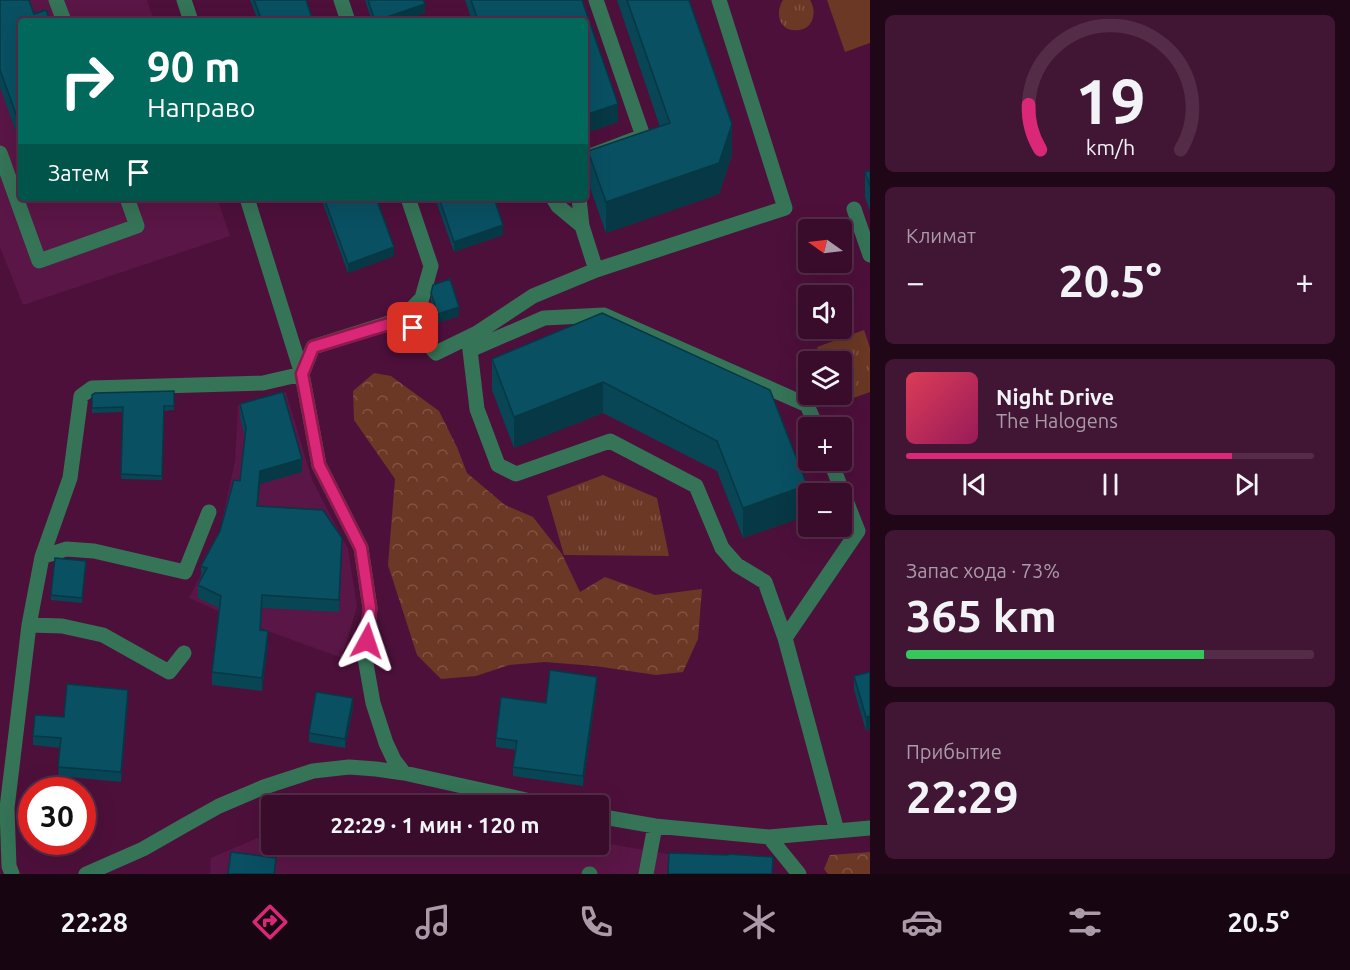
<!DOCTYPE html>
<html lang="ru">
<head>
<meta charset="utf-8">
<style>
	body { margin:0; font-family:Ubuntu,sans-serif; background:#411534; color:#f1f3f6; height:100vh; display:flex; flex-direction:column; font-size:22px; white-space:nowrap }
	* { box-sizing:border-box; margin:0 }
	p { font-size:20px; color:#ab9ba9 }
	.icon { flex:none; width:33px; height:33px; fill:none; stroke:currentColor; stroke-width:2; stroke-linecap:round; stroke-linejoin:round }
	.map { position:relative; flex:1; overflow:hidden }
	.panel { display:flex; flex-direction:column; gap:15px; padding:15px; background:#200718; width:480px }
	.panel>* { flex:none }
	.top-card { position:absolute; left:18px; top:18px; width:570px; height:183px; border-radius:6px; box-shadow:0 6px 24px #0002,0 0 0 2px #542c48; background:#00695c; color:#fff; overflow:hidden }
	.needle { width:39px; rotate:284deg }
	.fabs { position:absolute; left:798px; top:219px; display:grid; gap:12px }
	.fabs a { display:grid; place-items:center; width:54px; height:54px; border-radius:6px; background:#3a0c2c; box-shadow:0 6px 24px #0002,0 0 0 2px #542c48; font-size:30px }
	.speed { position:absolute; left:18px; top:777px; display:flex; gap:12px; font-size:30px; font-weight:700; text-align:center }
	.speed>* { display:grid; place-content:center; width:78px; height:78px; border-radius:50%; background:#3a0c2c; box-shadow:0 6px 24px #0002,0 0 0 2px #542c48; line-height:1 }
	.speed .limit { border:9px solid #d22; background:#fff; color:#111 }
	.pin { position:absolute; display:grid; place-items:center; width:51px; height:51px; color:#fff; margin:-26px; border-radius:12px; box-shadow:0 3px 9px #0006 }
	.me { position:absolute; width:66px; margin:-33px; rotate:5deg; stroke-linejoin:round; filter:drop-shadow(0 0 4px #0008) }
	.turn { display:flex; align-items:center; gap:21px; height:126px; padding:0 30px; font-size:27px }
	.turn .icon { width:78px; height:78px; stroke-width:2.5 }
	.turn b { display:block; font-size:42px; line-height:51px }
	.then { display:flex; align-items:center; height:57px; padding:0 30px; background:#0003; gap:12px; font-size:22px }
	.big { font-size:45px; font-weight:600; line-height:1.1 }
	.panel .tile { flex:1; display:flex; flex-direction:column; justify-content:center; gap:9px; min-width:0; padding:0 21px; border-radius:9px; background:#411534 }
	.panel .dial { align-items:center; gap:0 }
	.dial svg { height:156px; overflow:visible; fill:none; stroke:#542c48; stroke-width:7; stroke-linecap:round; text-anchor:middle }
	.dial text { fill:#f1f3f6; stroke:none }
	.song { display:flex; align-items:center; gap:18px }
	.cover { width:72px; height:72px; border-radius:9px; background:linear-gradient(135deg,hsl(350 70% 55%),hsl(330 70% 35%)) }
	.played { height:6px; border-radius:3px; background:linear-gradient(90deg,#db2777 80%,#542c48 80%) }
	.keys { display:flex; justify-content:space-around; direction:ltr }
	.heat { display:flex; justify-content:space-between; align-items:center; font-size:33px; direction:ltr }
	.charge { height:9px; border-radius:4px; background:linear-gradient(90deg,#34c759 73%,#542c48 0) }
	.trip { position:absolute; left:261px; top:795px; width:348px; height:60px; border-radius:6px; background:#3a0c2c; box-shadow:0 6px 24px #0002,0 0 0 2px #542c48; font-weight:600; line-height:60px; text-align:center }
	.tab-bar { display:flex; height:96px; justify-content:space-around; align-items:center; background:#170512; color:#ab9ba9 }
	.tab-bar .icon { width:42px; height:42px }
	.tab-bar .current { color:#db2777 }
	.tab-bar b { font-size:27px; color:#f1f3f6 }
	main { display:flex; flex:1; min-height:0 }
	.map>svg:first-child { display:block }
	.built { fill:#5a1646 }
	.grass { fill:url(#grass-tufts) }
	.forest { fill:url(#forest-crowns) }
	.pitch { fill:#6a3824 }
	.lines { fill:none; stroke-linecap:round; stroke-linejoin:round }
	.minor { stroke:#357457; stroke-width:15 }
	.wall { fill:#084555 }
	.shaded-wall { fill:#063845 }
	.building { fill:#095063; stroke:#063845; stroke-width:1.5 }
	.route-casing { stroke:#8e194d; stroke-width:15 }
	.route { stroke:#db2777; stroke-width:10 }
</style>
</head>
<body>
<main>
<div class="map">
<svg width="870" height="874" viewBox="0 0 870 874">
	<defs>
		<pattern id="grass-tufts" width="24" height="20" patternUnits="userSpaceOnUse" patternTransform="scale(1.5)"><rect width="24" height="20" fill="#6a3824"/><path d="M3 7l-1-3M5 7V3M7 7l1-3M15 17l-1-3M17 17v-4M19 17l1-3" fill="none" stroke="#805344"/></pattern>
		<pattern id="forest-crowns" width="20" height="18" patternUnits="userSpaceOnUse" patternTransform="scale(1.5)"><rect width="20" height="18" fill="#6a3824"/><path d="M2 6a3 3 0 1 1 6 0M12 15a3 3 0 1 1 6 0" fill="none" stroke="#805344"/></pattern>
	</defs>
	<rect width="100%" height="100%" fill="#4d103b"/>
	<path class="built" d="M0,0H147L154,21H21V198H217L230,236L23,305L0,247Z
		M286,392L312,480L348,549L357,606L342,658L243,622L189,598L217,543L235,461L238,405Z
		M271,832L272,844H598L599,842L713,862L716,874H210L211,858Z"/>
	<path class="grass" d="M783,0H810C817,11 814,28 799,30C780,33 774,14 783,0Z
		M864,330L870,348V392L837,404L833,395L842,394V362L822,361L817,347Z
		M603,475L657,498L669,556L564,555L547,496Z"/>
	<path class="forest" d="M374,373L391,376L439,411L457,447L467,473L505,505L533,517L562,554L580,592L605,577L655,595L702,589L698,639L683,672L656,675L595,666L545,662L509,665L476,676L441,679L417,655L388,565L395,479L354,420L353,391Z
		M870,852V874H828L824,869L830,855Z"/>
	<path class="pitch" d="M827,0H870V43L845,52Z"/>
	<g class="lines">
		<path class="minor" d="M56,0L64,21
			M184,0L191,21
			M341,0L348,21
			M0,153L39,261L137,226L127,198
			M585,158L643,136L596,0
			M247,198L302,374L319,465L361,548L370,608L365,658L373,703L386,743L394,760L404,773
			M553,198L558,206L582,226
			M579,198L582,226L596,270
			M854,209L870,255
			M402,319L422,298L431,266L408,198
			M817,428L807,405L604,315L544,318L470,350L477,409L498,465L516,474L610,441L696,486L722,548L737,565L765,582L785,638L837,831
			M42,557L66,549L94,551L185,572L209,512
			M29,625L62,626L103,635L169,672L184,653
			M785,638L858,531L830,460
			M598,816L655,826L769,837L870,828
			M769,837L799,874
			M12,874L9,866L7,808L29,625L42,557L70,478L81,396L92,388L263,383L302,374L313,347L402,319L413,328L436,353L477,333L533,296L596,270L785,208L719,0
			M86,874L143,849L185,825L219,806L264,787L313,771L349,767L376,769L404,773L553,806
			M589,874H590
			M646,874L655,826"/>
	</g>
	<path class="wall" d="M0,0L34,14L21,21V146L0,87Z
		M250,0H306L313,21H258Z
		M365,0H423L425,13L401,21H372Z
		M465,0H582L618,122L585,133V21H472Z
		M617,0H689L732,155L719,194L606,233L588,182V151L660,127Z
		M870,171V211L865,197V172Z
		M321,198H376L394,256L348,273Z
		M435,198H494L503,235L454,252Z
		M431,293L459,316L438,323L431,302Z
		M602,313L807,516L743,538L717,471L603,413L514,448L492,390V359Z
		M174,391V410L164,411L162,480L121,479L123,412L92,413V395Z
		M240,404L302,472L260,484L258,506L342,551L339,612L262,608L261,630L268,644L262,691L212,685V672L219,608L198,598V585L201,578V566L220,531L240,481L245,437L240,417Z
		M86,566L82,603L51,600V595Z
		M870,672V729L866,731L854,690V676Z
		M597,686L583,786L513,776V767L516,750L496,747V738L546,703Z
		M128,699L121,782L58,776L60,748L33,745V736L64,717Z
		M353,708L345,748L309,742V733Z
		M370,844H399L398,850L370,846Z"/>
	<path class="shaded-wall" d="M425,4V13L401,21H375Z
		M618,104V122L585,133V115Z
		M732,124V155L719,194L606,233V202Z
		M503,225V235L454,252V242Z
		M394,247V256L348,273V264Z
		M459,307V316L438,323V314Z
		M603,382V413L514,448V417Z
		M302,459V472L260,484L257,519L260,471Z
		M807,485V516L743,538V508Z
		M342,538V551L339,612V600Z
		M268,631V644L262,691V678Z
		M597,677V686L583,786V776Z
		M128,690V699L121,782V772Z
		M353,698V708L345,748V739Z
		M870,716V729L866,731V717Z"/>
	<path class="building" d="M0,0H29L34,14L46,10L50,21H21V128L0,70Z
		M254,0H306L313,21H262Z
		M368,0H423L425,4L375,21Z
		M471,0H582L618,104L585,115V21H478Z
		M627,0H689L732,124L719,163L606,202L588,151L670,123Z
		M870,171V186L865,172Z
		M324,198H376L394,247L348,264Z
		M439,198H494L503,225L454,242Z
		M450,279L459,307L438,314L431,293L433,285Z
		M602,313L770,390L807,485L743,508L717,441L603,382L514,417L492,359Z
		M174,391V406H164L162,476L121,474L123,407L92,408V395L95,393Z
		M283,392L302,459L260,471L257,506L323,510L342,538L339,600L262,595L260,630L268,631L262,678L212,672L221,596L198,585L207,568L201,566L220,531L234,480L240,481L246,428L240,404Z
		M55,558L86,561L82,598L51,595Z
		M550,670L597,677L583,776L513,767L517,741L496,738L501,697L546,703Z
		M870,672V716L866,717L854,676Z
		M67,684L128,690L121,772L58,767L61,738L33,736L35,715L64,717Z
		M316,692L353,698L345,739L309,733Z
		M376,795L404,799V806H375Z
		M231,852L276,858L274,874H228Z
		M669,853L728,855V854L773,857L772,874H668Z"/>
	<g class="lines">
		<g class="route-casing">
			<path id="route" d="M367,641L370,608L361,548L319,465L302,374L313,347L402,320L413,328"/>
		</g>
		<use href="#route" class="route"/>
	</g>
</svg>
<div class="fabs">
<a><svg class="needle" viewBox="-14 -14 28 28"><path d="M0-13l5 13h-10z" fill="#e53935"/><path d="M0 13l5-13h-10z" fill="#ab9ba9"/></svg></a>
<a><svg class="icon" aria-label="sound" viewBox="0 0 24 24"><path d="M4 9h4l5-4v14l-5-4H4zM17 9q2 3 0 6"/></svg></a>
<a><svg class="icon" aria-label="layers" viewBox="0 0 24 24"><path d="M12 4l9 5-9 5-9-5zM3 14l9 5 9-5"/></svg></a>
<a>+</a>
<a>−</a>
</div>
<div class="speed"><div class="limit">30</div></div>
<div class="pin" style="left:413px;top:328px;background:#d93025"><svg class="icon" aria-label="arrive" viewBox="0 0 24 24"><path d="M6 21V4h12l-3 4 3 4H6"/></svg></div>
<svg class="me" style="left:367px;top:641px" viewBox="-20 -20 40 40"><path d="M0-17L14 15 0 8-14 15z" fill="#db2777" stroke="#fff" stroke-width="4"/></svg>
<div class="trip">22:29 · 1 мин · 120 m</div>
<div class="top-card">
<div class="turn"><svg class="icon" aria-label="right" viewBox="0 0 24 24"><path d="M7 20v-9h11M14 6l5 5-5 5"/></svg><div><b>90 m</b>Направо</div></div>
<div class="then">Затем<svg class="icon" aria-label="arrive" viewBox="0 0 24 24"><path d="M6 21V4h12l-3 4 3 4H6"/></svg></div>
</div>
</div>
<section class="panel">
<div class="tile dial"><svg viewBox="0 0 100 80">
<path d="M14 69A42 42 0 1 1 86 69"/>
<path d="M14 69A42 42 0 0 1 8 46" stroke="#db2777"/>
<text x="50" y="56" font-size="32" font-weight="700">19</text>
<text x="50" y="72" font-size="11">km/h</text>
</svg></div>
<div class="tile"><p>Климат</p>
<div class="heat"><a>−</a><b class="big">20.5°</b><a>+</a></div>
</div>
<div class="tile">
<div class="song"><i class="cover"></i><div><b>Night Drive</b><p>The Halogens</p></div></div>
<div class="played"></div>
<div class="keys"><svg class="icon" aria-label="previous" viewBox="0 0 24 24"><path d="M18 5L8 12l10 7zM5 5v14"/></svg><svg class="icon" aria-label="pause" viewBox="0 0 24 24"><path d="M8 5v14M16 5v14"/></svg><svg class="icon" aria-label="next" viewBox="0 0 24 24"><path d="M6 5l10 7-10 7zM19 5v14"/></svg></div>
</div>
<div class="tile"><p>Запас хода · 73%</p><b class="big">365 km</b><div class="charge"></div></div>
<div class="tile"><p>Прибытие</p><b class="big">22:29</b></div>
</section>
</main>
<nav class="tab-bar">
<b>22:28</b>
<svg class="icon current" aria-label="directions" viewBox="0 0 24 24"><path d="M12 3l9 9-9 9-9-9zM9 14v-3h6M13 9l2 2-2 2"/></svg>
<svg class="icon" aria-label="music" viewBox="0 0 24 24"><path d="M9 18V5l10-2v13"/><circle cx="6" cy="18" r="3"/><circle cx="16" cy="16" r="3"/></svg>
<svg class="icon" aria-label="phone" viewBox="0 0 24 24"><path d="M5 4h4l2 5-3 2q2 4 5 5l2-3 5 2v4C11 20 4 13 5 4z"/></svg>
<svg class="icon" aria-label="climate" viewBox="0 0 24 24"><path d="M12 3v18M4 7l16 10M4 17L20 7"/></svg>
<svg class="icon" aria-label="car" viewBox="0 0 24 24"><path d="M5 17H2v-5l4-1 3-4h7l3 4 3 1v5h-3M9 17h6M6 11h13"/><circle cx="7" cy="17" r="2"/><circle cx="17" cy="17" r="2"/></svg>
<svg class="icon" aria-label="filters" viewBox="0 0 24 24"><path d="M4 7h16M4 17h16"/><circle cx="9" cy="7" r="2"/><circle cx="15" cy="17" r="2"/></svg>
<b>20.5°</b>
</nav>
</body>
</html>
